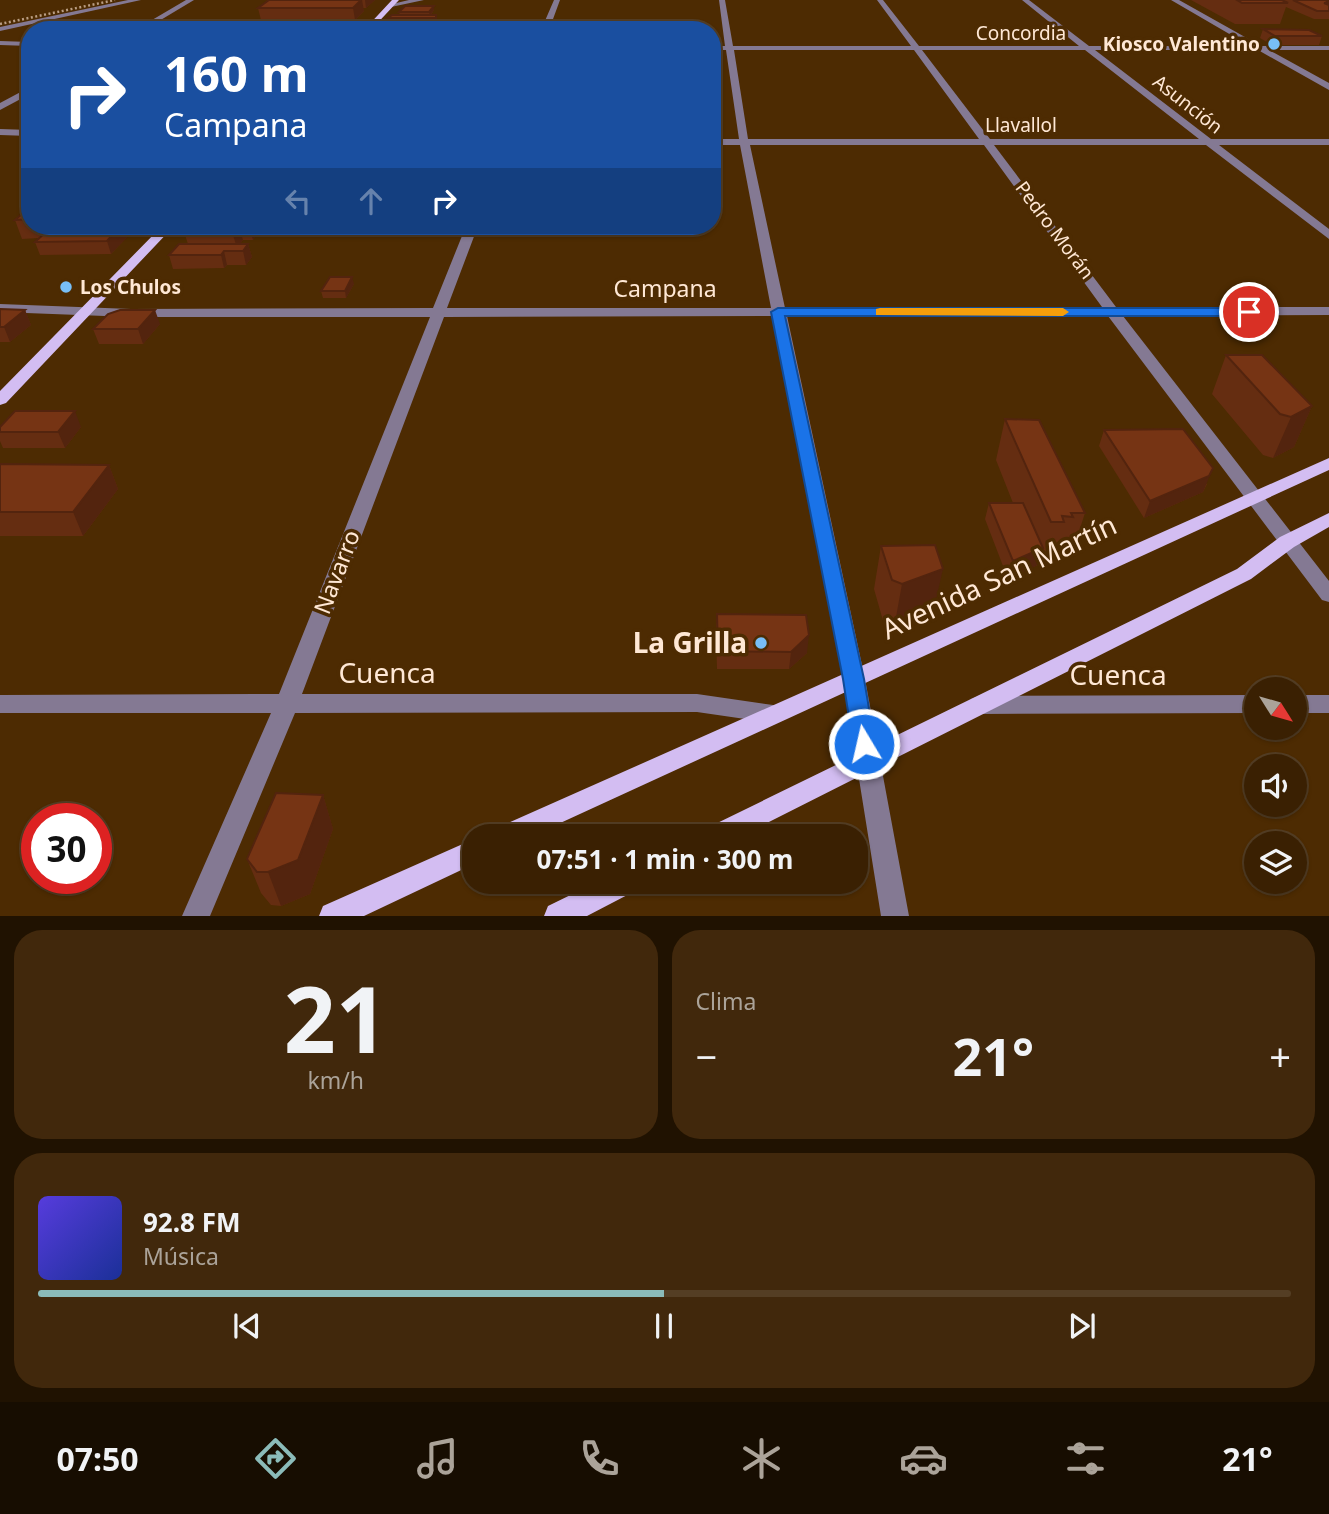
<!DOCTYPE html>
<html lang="es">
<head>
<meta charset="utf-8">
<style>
	body { margin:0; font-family:"Noto Sans",sans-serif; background:#41280c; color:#f1f3f6; height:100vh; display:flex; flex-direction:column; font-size:26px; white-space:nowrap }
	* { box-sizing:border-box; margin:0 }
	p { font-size:23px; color:#aba399 }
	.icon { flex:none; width:38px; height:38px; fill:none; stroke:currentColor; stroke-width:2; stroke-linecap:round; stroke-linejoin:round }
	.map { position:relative; height:916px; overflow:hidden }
	.drawer { display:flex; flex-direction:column; gap:14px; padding:14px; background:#201201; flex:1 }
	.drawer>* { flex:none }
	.banner { position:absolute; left:21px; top:21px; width:700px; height:214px; border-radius:28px; box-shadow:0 2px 5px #0004,0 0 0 2px #543e24; background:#1a4fa0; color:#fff; overflow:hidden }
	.needle { width:46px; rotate:127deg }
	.buttons { position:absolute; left:1244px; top:677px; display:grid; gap:14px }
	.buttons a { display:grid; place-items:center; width:63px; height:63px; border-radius:50%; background:#3a2002; box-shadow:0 2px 5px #0004,0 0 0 2px #543e24; font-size:35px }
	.speed { position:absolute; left:21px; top:803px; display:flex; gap:14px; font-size:35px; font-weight:700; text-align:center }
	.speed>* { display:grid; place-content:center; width:91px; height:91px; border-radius:50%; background:#3a2002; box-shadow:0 2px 5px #0004,0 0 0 2px #543e24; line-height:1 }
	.speed .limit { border:10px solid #d22; background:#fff; color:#111 }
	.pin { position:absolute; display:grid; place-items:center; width:60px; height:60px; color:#fff; margin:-30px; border:4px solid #fff; border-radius:50%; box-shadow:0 2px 7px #0007 }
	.me { position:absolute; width:77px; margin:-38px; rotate:351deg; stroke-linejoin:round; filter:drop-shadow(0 0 5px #0008) }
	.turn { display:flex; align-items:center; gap:24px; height:147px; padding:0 28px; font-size:32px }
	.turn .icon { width:91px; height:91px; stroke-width:2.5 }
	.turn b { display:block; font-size:49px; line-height:60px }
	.lanes { display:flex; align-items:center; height:66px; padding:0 28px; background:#0003; justify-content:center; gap:35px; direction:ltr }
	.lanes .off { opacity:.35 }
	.big { font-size:52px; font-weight:700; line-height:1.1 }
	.drawer .widget { flex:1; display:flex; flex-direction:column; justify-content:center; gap:10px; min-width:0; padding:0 24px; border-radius:28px; background:#41280c }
	.drawer .dial { align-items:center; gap:0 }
	.dial b { font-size:91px; line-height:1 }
	.song { display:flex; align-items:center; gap:21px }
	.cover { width:84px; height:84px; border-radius:10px; background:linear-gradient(135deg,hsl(250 70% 55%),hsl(230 70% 35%)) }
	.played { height:7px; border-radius:4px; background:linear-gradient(90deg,#8bbbb9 50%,#543e24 50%) }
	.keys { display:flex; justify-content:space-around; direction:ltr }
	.heat { display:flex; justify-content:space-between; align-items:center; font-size:38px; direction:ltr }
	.drawer .tiles { flex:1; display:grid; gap:14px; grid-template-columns:1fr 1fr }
	.widget:last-child { grid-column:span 2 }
	.trip { position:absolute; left:462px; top:824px; width:406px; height:70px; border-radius:28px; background:#3a2002; box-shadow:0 2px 5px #0004,0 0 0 2px #543e24; font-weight:700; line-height:70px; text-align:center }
	.menu { display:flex; height:112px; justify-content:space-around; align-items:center; background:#170d01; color:#aba399 }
	.menu .icon { width:49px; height:49px }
	.menu .selected { color:#8bbbb9 }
	.menu b { font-size:32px; color:#f1f3f6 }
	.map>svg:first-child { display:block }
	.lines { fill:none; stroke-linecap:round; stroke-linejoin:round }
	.minor { fill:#847993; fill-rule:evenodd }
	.major { fill:#d3bdf2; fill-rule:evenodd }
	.rail { stroke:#ba9e83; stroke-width:2.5; stroke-dasharray:2 2.5; stroke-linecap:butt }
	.wall { fill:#652d11 }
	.shaded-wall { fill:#53240e }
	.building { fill:#763414; stroke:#53240e; stroke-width:2 }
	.route { fill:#1a73e8; stroke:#114b97; stroke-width:2 }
	.slow { fill:#f59e0b }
	.poi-dot { fill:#78bff7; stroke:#4d2b02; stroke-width:2.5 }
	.labels { text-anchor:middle; stroke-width:7; stroke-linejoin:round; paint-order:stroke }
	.far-street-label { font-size:19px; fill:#ffe8d5; stroke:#4d2b02 }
	.far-poi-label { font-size:19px; font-weight:bold; fill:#ffe8d5; stroke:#4d2b02; text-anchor:end }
	.street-label { font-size:23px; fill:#ffe8d5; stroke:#4d2b02 }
	.near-street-label { font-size:28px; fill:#ffe8d5; stroke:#4d2b02 }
	.near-poi-label { font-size:28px; font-weight:bold; fill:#ffe8d5; stroke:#4d2b02; text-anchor:end }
</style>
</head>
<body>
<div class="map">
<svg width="1329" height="916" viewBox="0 0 1329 916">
	<rect width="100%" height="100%" fill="#4d2b02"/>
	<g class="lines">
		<path class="minor" d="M128,0H141L0,31V27Z
			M186,0H194L144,30H135Z
			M409,0H424L391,7L388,5Z
			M554,0H560L549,30H541Z
			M719,0H725L733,46H911L877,0H883L919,46H1079L1022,0H1029L1089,46H1250L1171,0H1179L1261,46H1329V50H1269L1329,83V90L1258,50H1095L1211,139H1329V145H1219L1329,229V239L1206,145H994L1116,307H1329V315L1123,316L1329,581V602L1322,600L1108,316H787L865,679L909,916H881L843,679L773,316L444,317L302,694H697L773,705L781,707L785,714L781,721L773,723L697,712L295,713L210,916H182L271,713H0V695L279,694L430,317H131L0,312V304L131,309L433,308L466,226H478L447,308H771L740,145H712V139H739L726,50H712V46H725ZM734,50H914L979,139H748ZM922,50H1085L1199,139H990ZM750,145H984L1102,307L785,308Z
			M0,41L30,42V46L0,45Z
			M30,87V94L0,110V103Z
			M0,129L30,130V136L0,135Z
			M1256,695V713L979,714L971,711L967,705L971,699L979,696Z
			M1295,695H1329V713H1295Z"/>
		<path class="major" d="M392,0H399L371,30H364Z
			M162,226H174L6,403L0,405V391Z
			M1329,458V470L532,836H493L497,828Z
			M1329,513V527L1294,547L1251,579L741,836H703L707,828L1237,569L1280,537Z
			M474,839V864L364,916H319L323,906Z
			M597,882H639L635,891L587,916H544L548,906Z"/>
		<path class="rail" d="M0,24L115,0"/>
	</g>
	<path class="wall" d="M269,0H375L366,8H363L364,11L355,20H261L258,8Z
		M1191,0H1325L1329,2V19H1314L1286,7L1280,24H1235Z
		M434,6V10L431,15H436L437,27H426V30H377L390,26L388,18L400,15L399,12Z
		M1263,29L1322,36L1319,45H1272L1260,38Z
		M30,207V226H138L111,254L40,255L35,242L39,238L22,239L15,220Z
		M194,226H263L253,240H243L240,244H248L252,257L246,265H227L224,268L173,269L169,255L188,244L185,235Z
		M354,284L346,298H323L321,291Z
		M0,309L25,310L31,325L10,342H0Z
		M160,324L143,344H99L93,329Z
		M1226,355L1312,406L1294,447L1273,458L1263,455L1212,394Z
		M1005,419L1085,513L1071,556H1061L1060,560H1053L1051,565H1038L1008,579L985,519L989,503H1013L996,460Z
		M0,427H81L65,448H3L0,441Z
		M1104,430L1207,484L1203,492L1144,518L1099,446Z
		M0,464L109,465L118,489L83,536H0Z
		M881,546L933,613L894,628L884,624L874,589Z
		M717,614L807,653L789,669H717L716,632Z
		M323,795L333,829L310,894L281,906L271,905L261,893L247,859Z"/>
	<path class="shaded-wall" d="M361,0H362L364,11L355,20L353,8Z
		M365,0H375L366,8Z
		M434,6V10L430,16L429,12Z
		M123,226H138L111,254L107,241L115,232L125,230Z
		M250,226H263L253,240L249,227Z
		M239,227L243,240L237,248L233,235Z
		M248,244L252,257L246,265L243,251Z
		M224,251L227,265L224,268L221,255Z
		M352,277L354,284L346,298L345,291Z
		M25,310L31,325L10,342L4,327Z
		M155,310L160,324L143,344L138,329Z
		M1312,406L1294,447L1273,458L1291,417Z
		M75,411L81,427L65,448L58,432Z
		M109,465L118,489L83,536L73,512Z
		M1213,468L1203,492L1144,518L1150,501Z
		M1043,548L1038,565L1008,579L1013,561Z
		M943,569L933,613L894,628L902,584Z
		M809,635L807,653L789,669L791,652Z
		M323,795L333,829L310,894L281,906L268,872Z"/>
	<path class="building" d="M269,0H361L353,8H258Z
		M1237,0H1282L1288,3H1242Z
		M1293,0H1325L1329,2V3H1324L1329,5V11H1317Z
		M405,6H434L429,12H399Z
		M392,15H436V18H388Z
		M295,26H332L322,30H290Z
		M380,26H425L422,29H377Z
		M1263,29L1309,30L1322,36H1275Z
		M30,207V219L15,220Z
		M194,226H250L249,227H239L233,235H185Z
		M125,230L118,238L115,232H83L85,231Z
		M115,232L107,241L35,242L45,233Z
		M179,244H248L243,251H224L221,255H169Z
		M330,277H352L345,291H321Z
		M0,309L25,310L4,327H0Z
		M120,310H155L138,329H93L108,314Z
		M1226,355H1262L1312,406L1291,417L1280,414Z
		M15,411H75L58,432H0V427Z
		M1005,419L1039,420L1085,513H1071L1073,517L1062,516L1064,522H1051Z
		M1183,429L1213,468L1209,476L1150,501L1104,430Z
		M0,464L109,465L73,512H0Z
		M989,503H1023L1043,548L1013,561Z
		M935,545L943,569L902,584L892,580L881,546Z
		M717,614L806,615L809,635L791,652L718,651Z
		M276,793L323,795L298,860L268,872H257L247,859Z"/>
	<path class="route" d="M778,308H1249L1255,312L1249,316H785L864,679L875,744L871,750L864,753L856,750L853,744L843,679L771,312Z"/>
	<path class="slow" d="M880,308H1063L1069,312L1063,316L876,315V309Z"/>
	<g class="poi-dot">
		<circle cx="1274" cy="44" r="7"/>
		<circle cx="66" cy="287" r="7"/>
		<circle cx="761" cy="643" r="7"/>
	</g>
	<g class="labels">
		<g class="far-street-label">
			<text x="1021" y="40">Concordia</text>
			<text transform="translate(1188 104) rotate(38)" y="7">Asunción</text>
			<text x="1021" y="132">Llavallol</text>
			<text transform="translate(1055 230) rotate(53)" y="7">Pedro Morán</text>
		</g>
		<g class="far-poi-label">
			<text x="1260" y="51">Kiosco Valentino</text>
			<text x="80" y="294" text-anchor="start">Los Chulos</text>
		</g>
		<g class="street-label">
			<text x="665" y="297">Campana</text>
			<text transform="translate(337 572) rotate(-69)" y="8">Navarro</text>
		</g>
		<g class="near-street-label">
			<text transform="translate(999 577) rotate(-25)" y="10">Avenida San Martín</text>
			<text x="387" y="683">Cuenca</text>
			<text x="1118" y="685">Cuenca</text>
		</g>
		<g class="near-poi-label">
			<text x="747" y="653">La Grilla</text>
		</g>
	</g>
</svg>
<div class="buttons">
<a><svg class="needle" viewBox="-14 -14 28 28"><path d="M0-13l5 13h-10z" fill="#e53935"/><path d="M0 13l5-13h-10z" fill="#aba399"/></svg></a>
<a><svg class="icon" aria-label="sound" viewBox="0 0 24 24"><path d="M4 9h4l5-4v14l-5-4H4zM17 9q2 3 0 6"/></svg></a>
<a><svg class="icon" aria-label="layers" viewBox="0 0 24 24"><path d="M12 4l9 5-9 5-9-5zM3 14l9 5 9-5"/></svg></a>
</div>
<div class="speed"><div class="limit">30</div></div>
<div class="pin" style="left:1249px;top:312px;background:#d93025"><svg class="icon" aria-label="arrive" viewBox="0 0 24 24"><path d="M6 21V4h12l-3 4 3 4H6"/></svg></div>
<svg class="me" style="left:864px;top:744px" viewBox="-20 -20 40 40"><circle r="17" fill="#1a73e8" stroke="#fff" stroke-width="3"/><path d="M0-11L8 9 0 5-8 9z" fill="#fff"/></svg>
<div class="trip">07:51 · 1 min · 300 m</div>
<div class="banner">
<div class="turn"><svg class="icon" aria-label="right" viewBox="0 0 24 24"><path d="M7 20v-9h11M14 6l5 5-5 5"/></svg><div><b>160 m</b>Campana</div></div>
<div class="lanes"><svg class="icon off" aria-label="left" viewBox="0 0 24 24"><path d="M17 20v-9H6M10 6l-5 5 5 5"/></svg><svg class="icon off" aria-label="ahead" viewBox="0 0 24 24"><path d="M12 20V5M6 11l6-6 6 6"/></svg><svg class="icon" aria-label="right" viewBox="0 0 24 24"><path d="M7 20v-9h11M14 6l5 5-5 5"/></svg></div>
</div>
</div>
<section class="drawer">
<div class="tiles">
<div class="widget dial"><b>21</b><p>km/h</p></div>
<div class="widget"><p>Clima</p>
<div class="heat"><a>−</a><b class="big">21°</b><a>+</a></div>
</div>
<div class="widget">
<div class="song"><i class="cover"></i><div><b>92.8 FM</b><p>Música</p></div></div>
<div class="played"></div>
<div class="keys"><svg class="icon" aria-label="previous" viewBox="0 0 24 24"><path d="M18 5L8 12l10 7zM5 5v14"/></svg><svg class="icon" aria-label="pause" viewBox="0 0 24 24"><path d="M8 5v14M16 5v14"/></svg><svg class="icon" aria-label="next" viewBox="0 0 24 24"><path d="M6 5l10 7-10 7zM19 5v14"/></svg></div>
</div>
</div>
</section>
<nav class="menu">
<b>07:50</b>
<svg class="icon selected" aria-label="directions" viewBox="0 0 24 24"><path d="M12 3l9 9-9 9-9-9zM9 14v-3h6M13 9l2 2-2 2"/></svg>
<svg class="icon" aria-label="music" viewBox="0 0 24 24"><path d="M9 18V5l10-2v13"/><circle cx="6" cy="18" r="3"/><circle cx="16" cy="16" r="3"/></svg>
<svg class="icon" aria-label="phone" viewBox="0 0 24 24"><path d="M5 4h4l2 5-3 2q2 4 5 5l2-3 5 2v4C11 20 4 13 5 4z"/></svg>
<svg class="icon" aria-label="climate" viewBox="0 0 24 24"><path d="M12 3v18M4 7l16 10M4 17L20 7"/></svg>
<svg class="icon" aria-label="car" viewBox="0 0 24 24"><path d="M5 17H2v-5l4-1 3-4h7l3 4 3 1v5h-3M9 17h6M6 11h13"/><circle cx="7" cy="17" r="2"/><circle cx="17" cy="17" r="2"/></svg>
<svg class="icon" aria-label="filters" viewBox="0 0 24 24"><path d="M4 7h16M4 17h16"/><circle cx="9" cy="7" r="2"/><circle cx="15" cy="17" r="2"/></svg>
<b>21°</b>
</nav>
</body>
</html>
